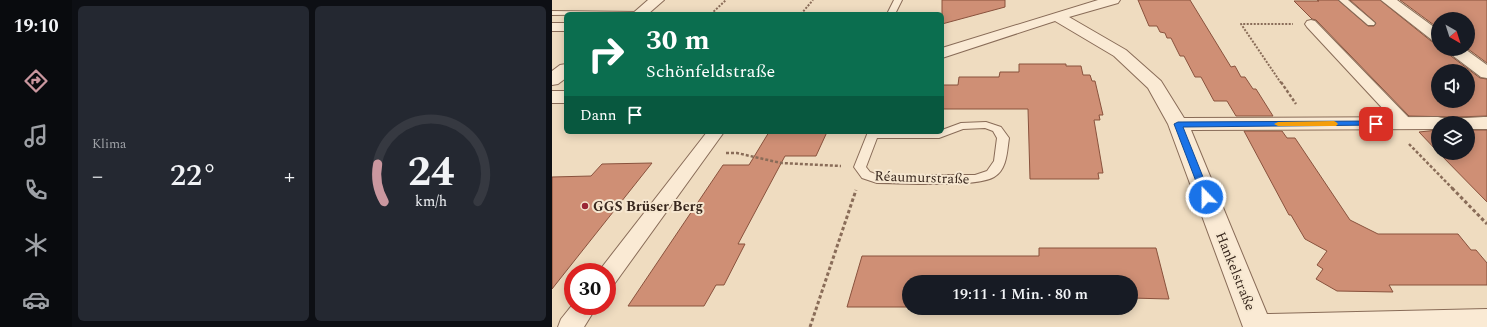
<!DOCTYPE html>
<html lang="de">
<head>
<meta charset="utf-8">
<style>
	body { margin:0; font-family:Spectral,serif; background:#242831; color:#f1f3f6; height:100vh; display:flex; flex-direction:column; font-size:15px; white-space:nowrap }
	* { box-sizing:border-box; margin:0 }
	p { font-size:13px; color:#9ea1a6 }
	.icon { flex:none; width:22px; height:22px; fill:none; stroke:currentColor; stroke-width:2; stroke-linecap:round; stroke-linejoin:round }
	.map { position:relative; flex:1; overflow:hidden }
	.drawer { display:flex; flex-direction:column; gap:6px; padding:6px; background:#0d0f14; width:480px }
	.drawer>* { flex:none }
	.hud { position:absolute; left:12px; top:12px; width:380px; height:122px; border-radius:6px; box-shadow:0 2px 10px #0003; background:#0b6e4f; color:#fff; overflow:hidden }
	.needle { width:26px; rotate:141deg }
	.controls { position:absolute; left:879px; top:12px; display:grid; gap:8px }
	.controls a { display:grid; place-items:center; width:44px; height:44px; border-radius:50%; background:#171b24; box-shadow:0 2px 10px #0003; font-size:20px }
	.speed { position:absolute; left:12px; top:263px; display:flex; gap:8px; font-size:20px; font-weight:700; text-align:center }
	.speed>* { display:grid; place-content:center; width:52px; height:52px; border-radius:50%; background:#171b24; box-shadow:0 2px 10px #0003; line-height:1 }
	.speed .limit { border:6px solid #d22; background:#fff; color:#111 }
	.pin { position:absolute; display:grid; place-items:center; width:34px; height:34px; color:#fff; margin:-17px; border-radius:8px; box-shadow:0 2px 6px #0006 }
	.me { position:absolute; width:44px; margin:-22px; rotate:338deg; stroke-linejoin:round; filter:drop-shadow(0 0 3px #0008) }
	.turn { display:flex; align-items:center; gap:14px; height:84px; padding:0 16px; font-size:18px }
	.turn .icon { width:52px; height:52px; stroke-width:2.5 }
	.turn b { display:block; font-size:28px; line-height:34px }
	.then { display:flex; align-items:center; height:38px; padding:0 16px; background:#0003; gap:8px; font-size:15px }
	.big { font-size:30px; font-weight:600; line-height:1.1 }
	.drawer .widget { flex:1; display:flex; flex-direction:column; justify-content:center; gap:6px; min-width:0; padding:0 14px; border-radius:6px; background:#242831 }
	.drawer .dial { align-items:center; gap:0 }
	.dial svg { height:104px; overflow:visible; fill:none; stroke:#363941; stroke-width:7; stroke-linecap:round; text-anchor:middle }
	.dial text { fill:#f1f3f6; stroke:none }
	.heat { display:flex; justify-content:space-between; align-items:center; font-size:22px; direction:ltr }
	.drawer .tiles { flex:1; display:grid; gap:6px; grid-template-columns:repeat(2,1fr) }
	.trip { position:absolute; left:350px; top:275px; width:236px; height:40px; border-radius:20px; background:#171b24; box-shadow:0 2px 10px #0003; font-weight:600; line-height:40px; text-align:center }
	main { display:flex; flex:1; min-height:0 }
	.tabs { display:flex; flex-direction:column; width:72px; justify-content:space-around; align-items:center; background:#090b0e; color:#9ea1a6 }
	.tabs .icon { width:28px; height:28px }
	.tabs .on { color:#ca979f }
	.tabs b { font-size:18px; color:#f1f3f6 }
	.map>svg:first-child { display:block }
	.building { fill:#cf8f75; stroke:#89523d; fill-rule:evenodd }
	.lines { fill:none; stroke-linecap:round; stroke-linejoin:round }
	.service-casing { stroke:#896c58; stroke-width:2 }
	.pedestrian-casing { stroke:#896c58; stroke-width:2 }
	.minor-casing { stroke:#896c58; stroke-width:2 }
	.path-far2 { stroke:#896c58; stroke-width:2; stroke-dasharray:2 1.5; stroke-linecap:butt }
	.path-far1 { stroke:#896c58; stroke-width:2.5; stroke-dasharray:3 2; stroke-linecap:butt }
	.path { stroke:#896c58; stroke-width:3; stroke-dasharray:3.5 2.5; stroke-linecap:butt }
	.service { fill:#faead4; fill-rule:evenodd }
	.pedestrian { fill:#faead4; fill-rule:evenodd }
	.minor { fill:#faead4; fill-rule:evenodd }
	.route { fill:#1a73e8; stroke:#114b97 }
	.slow { fill:#f59e0b }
	.poi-dot { fill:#9a2635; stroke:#f6e7d0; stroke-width:1.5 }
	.labels { text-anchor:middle; stroke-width:4; stroke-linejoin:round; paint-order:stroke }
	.street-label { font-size:14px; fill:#38271d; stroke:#f6e7d0 }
	.poi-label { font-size:14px; font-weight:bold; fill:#38271d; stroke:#f6e7d0; text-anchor:start }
</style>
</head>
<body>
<main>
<nav class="tabs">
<b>19:10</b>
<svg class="icon on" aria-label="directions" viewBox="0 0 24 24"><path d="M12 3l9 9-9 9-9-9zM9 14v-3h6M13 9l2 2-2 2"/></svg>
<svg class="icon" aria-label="music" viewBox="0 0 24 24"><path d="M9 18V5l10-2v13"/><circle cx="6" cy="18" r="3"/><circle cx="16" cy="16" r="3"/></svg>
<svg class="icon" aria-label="phone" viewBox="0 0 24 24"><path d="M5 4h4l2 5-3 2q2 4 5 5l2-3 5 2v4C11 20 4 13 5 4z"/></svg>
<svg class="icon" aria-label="climate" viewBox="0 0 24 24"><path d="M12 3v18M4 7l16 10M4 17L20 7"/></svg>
<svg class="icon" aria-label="car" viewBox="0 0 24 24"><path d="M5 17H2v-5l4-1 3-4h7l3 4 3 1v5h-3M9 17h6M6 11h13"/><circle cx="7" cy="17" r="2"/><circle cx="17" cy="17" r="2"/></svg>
</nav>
<section class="drawer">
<div class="tiles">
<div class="widget"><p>Klima</p>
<div class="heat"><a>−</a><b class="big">22°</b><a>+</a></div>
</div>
<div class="widget dial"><svg viewBox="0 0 100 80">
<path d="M14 69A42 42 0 1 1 86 69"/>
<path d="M14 69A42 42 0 0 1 9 40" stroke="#ca979f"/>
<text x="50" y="56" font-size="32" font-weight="700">24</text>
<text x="50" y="72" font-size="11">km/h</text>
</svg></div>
</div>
</section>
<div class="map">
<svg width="935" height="327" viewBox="0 0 935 327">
	<rect width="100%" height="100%" fill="#efdcc0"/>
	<path class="building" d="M390,0H453V7L390,24Z
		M586,0H638L679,67L683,66L689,77H693L701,89H704L721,116H684L675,101H662L649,77H643L632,56H628L619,38H615L613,33L608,32L605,26H597Z
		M765,0H786L816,26H822L824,23L798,0H828L879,41L886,43V49H893L895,53L928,78L935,79V116L903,117L857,116L764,20L760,19L742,1H767ZM886,71H916V101H886Z
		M848,0H935V63L916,49V19H886V28Z
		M467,64H514V66H529L531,75H538L540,81H543L551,115H547L548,120H542L551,173H546L547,179H478L476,109H390V85H406L407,77H447L448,72H467Z
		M886,130V152L867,132Z
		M916,130H935V202L887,153H916Z
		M692,131H730L735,138H743L798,220L826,234H906L919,250H924L935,263V285H837L841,292L785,291L764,279L771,269L765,265L775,251L753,239L739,215H737Z
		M217,132H275L264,156H233L186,244H193L172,285H164L152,306H76L171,165H197Z
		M100,163L42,236L0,289V177L39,176L50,164Z
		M487,248H604L617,299L579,298V282H357V307H295L310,256H487Z"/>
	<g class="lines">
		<g class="service-casing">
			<path id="service" d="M342,0H350L343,14H335Z
				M787,0H796L823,23L822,25H816Z
				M0,11L87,12L91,14L0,15Z
				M434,122L449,127L457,138C455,151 455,170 442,177C422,188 351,183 325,183L310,178L302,167L316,132H390V130L409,123ZM433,128L441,131L445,138L442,161L435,171L423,175H326L318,172L314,167L325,138H387L411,129Z"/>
		</g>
		<g class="pedestrian-casing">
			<path id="pedestrian" d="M759,20L763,21L859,120L861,123L859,126L853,128L847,126L755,27L753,24L755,21Z
				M0,23H14V31H0Z
				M155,132H172L63,283L55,286V272H46L47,271Z
				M21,304V306H45L32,327H6L9,319Z"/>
		</g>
		<g class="minor-casing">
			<path id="minor" d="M96,0H112L96,14H80Z
				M546,0H568L566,3L517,17L574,50L609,81L632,118L886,117C897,120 922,117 935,117V129H916V123H886V129L639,130L715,314L935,309V327H691L616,124L596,88L562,56L503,21L390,58V48Z
				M829,0H845L886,30V42L880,40Z
				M894,49H913L935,65V78L929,77L896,52Z
				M14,64V78L6,84L0,85V71L8,65Z
				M0,91H14V103H0Z"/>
		</g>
		<path class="path-far2" d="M159,14L174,0
			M249,14L261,0
			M729,83L689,24H741"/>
		<path class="path-far1" d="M729,82L744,104
			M857,144L901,189
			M174,153H185L229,163L289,166"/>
		<path class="path" d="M900,188L935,224
			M258,327L304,190"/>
		<use href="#service" class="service"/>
		<use href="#pedestrian" class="pedestrian"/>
		<use href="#minor" class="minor"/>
	</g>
	<path class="route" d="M824,121L827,122L828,124L827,125L631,127L659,197L654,200L650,197L622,124L626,122Z"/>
	<path class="slow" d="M782,121L784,122L786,124L784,126H726L722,124L726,122Z"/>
	<circle class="poi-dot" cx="33" cy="206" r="4"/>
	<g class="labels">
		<g class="street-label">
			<text transform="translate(370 177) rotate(2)" y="5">Réaumurstraße</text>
			<text transform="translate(684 271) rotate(68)" y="5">Hankelstraße</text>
		</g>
		<g class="poi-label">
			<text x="41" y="211">GGS Brüser Berg</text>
		</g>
	</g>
</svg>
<div class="controls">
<a><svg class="needle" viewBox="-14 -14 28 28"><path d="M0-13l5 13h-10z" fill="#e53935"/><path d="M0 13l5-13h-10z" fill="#9ea1a6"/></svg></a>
<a><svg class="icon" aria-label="sound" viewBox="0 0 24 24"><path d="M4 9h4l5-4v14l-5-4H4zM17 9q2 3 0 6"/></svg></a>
<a><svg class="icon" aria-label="layers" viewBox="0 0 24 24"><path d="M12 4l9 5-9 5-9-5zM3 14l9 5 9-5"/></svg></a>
</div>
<div class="speed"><div class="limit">30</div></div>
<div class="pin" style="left:824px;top:124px;background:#d93025"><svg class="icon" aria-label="arrive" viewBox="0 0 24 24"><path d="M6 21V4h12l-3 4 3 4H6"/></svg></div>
<svg class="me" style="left:654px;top:197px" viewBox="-20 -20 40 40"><circle r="17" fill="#1a73e8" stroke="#fff" stroke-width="3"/><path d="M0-11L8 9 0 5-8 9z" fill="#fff"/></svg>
<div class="trip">19:11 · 1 Min. · 80 m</div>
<div class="hud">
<div class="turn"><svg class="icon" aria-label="right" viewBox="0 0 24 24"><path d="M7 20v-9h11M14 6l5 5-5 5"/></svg><div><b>30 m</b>Schönfeldstraße</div></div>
<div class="then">Dann<svg class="icon" aria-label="arrive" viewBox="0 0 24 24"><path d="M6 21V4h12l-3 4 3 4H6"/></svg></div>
</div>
</div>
</main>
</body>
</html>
